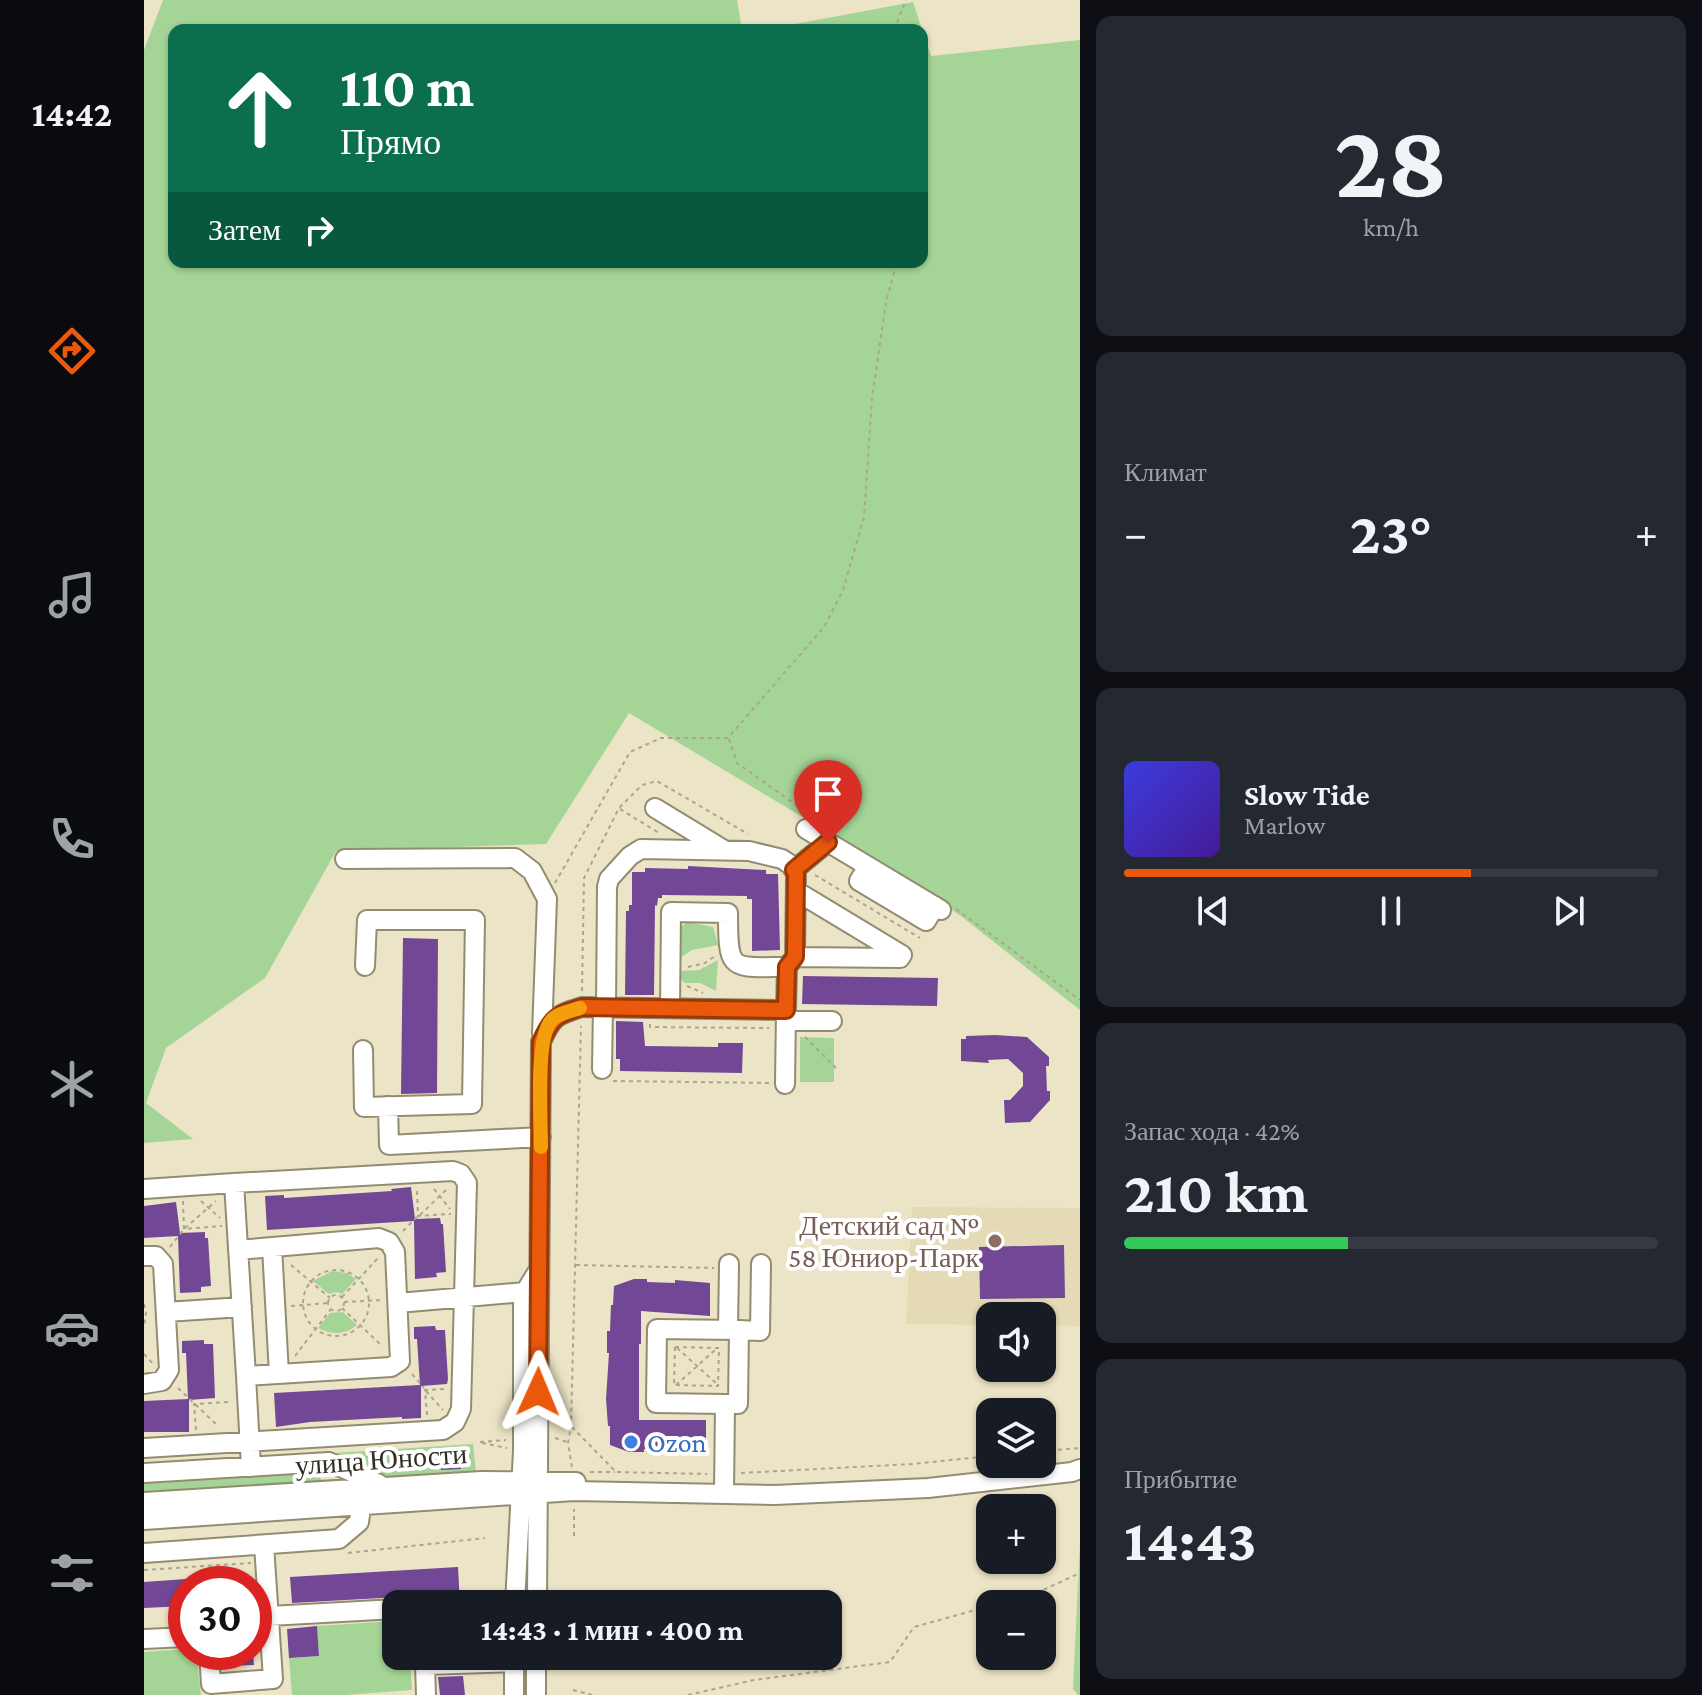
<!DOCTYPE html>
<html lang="ru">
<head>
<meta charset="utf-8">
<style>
	body { margin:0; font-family:"Crimson Pro",serif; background:#242831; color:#f1f3f6; height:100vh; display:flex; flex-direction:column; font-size:30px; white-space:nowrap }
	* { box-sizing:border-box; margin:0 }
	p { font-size:26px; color:#9ea1a6 }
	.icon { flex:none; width:44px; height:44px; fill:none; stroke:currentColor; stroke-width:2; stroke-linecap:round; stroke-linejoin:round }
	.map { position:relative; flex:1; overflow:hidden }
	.details { display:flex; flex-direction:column; gap:16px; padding:16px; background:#0d0f14; width:622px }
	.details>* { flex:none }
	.guide { position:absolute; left:24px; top:24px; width:760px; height:244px; border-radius:16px; box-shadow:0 2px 6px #0004; background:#0b6e4f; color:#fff; overflow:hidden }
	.controls { position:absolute; left:832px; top:1302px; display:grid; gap:16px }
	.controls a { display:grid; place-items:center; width:80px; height:80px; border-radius:16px; background:#171b24; box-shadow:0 2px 6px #0004; font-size:40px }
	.speed { position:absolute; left:24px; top:1566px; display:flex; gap:16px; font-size:40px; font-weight:700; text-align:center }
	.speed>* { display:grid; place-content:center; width:104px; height:104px; border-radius:50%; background:#171b24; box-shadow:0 2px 6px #0004; line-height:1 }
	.speed .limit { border:12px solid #d22; background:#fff; color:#111 }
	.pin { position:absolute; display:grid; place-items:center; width:68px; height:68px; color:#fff; margin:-82px -34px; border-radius:50% 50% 50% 0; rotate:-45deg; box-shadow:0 0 8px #0007 }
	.pin .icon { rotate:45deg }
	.me { position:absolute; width:88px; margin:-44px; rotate:1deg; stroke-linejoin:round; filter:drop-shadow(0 0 6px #0008) }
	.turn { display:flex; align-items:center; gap:28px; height:168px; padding:0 40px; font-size:36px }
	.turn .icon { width:104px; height:104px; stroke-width:2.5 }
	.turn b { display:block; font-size:56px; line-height:68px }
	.then { display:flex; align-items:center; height:76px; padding:0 40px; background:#0003; gap:16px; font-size:30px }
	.big { font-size:60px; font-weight:700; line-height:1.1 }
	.details .widget { flex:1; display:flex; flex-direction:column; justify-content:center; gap:12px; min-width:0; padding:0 28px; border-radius:16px; background:#242831 }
	.details .dial { align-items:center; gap:0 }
	.dial b { font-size:104px; line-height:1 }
	.song { display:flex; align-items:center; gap:24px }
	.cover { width:96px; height:96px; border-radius:12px; background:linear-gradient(135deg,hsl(240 70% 55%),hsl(260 70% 35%)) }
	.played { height:8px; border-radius:4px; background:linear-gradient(90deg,#ea580c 65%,#363941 65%) }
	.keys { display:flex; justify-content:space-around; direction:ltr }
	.heat { display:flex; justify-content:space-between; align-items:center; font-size:44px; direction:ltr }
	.charge { height:12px; border-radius:6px; background:linear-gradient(90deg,#34c759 42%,#363941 0) }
	.trip { position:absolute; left:238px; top:1590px; width:460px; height:80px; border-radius:16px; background:#171b24; box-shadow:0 2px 6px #0004; font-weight:700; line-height:80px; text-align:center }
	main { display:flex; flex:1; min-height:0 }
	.menu { display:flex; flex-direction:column; width:144px; justify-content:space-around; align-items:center; background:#090b0e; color:#9ea1a6 }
	.menu .icon { width:56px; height:56px }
	.menu .on { color:#ea580c }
	.menu b { font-size:36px; color:#f1f3f6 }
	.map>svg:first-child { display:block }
	.built { fill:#e4dab5 }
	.green { fill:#a5d596 }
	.building { fill:#724795 }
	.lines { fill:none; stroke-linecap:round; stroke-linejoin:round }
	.minor-casing { stroke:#938c71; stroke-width:22 }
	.path { stroke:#aca58e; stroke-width:2; stroke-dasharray:4 4; stroke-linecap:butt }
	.minor { stroke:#fff; stroke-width:18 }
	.route-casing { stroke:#983908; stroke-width:20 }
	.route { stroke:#ea580c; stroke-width:14 }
	.slow { stroke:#f59e0b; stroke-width:14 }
	.education-dot { fill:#8d6e63; stroke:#fff; stroke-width:3 }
	.shop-dot { fill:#3f7fe0; stroke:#fff; stroke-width:3 }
	.labels { text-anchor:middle; stroke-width:8; stroke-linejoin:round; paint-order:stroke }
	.education-label { font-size:28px; fill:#785e54; stroke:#fff; text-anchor:end }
	.shop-label { font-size:28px; fill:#366cbe; stroke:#fff; text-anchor:start }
	.street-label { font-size:28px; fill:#322e23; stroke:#fff }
</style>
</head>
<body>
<main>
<nav class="menu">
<b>14:42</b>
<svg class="icon on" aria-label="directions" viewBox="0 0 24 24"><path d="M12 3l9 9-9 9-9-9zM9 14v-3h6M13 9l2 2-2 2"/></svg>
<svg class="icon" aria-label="music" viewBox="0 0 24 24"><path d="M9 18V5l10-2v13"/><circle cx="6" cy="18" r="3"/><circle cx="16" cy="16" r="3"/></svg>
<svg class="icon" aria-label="phone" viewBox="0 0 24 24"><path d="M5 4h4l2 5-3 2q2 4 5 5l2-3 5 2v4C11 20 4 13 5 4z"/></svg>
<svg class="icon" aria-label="climate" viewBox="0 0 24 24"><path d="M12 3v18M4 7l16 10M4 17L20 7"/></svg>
<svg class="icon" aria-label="car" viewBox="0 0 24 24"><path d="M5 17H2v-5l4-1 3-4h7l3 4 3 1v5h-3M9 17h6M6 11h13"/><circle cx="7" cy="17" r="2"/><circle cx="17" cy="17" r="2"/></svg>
<svg class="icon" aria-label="filters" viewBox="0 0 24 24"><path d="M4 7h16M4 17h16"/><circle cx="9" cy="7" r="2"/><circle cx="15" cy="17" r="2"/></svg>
</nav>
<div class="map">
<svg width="936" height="1695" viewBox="0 0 936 1695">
	<rect width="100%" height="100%" fill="#ece4c6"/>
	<path class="built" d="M768,1207L936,1208V1326L898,1325V1316H846V1325L762,1324Z"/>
	<path class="green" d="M19,0H593L598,30H30V262H778V30H619L769,2L787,56L936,40V1010L817,916L740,866L485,713L402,844L192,851L121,978L22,1048L2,1103L49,1139L0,1143V50Z
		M543,922L569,927L574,945L548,950L536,958V928Z
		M574,960L572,991L556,983H541L536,978V971L555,970Z
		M656,1037L690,1038V1082H656Z
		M188,1271L203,1273L212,1279L198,1294L193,1292L185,1294L169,1281Z
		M199,1312L213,1325C201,1335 188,1335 174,1328L186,1313Z
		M329,1444L332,1472L243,1478L224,1476L190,1453Z
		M173,1472L176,1473L177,1482L0,1496V1482Z
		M936,1543V1695H934L929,1689Z
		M252,1621V1656H266L268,1690L202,1695H148L145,1658L175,1656L173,1626Z
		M42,1649V1652H52L57,1695H0V1652Z"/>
	<path class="building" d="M544,866L622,870V874H634L636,950L608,951V899H603V896L518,895V898H514L513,906L511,905L510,995H481L482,911H485V905H488V872H501V868L544,869Z
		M259,938L294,939L293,1093L257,1094Z
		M659,976L794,978L793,1006L658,1004Z
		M472,1021L499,1022L501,1046L574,1047V1043H599L598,1073L476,1071V1059H472Z
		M851,1035L883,1037L905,1057V1066H902L903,1091H906V1100L886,1122L861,1123L860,1100H866L879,1086V1073L864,1059L844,1060L845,1063L817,1061V1039H822V1036Z
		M267,1187L271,1219L296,1218L297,1224H299L302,1272L292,1273L293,1277L271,1279L270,1221L123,1230L121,1196L140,1195V1198L248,1191L247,1189Z
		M32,1202L36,1233L61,1232V1238H64L67,1286L57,1287V1292L36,1293L34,1236L0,1238V1206Z
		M920,1245L921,1298L836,1299L835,1247Z
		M490,1279H503V1282L531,1283V1280L566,1283V1316L497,1311V1344H495V1420H562V1451L524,1453L525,1450L500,1449V1452H485L466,1445V1426H464L462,1399L465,1353H463V1331H466L467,1305H469L470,1286Z
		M291,1326L292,1330H301L304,1379L303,1384L277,1386V1418L258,1419V1417L166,1422L132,1427L130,1393L276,1385L273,1339H270V1327Z
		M60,1340V1344H69L71,1398L45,1400V1432H0V1401L44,1399L42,1353H38V1341Z
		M316,1455L317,1469L297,1470L296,1456Z
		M314,1567L316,1604H292L291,1595L148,1603L146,1577Z
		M42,1579V1606L0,1608V1582Z
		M173,1626L175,1656L145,1658L143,1629Z
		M84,1652H109L110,1665L84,1666Z
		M319,1676L321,1695H296L294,1677Z"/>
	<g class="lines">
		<g class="minor-casing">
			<path id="minor" d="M511,808L580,850
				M662,829L797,910
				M201,859L371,858L388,871L403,899L398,1034
				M724,866L715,881L782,921L791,906
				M650,870L684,842
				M651,957L756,958L758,955L652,891
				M462,1007L463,887L465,879L486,856L497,849L605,851L638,859L647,865L652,874L651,957L643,967
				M526,1008L527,912L584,913C584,973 586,967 643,967L642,1010
				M642,1021H688
				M219,1050L220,1107L328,1104L331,920H223L221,966
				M458,1069L459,1007
				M244,1106L245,1145L397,1137
				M0,1189L90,1183
				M128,1247L135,1374
				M94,1250L235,1238L245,1242L251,1252L256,1361L247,1367L102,1376L107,1467
				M0,1256H12L19,1264L25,1370L18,1381L0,1384
				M254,1303L381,1292
				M22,1312L98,1307
				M584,1330L585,1264
				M595,1330L616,1331L617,1264
				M0,1448L299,1430L311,1422L317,1409L323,1183L317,1174L309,1171L90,1183L102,1376
				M0,1473L185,1462L235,1484
				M580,1494L581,1404L512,1403L513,1329L595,1330L594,1404H581
				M0,1502L337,1481L432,1482
				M0,1520L430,1491L631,1495L784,1488L928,1472L936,1469
				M0,1553L195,1539L215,1522L217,1507
				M371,1604L379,1451V1302L381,1292L394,1271
				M393,1604L397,1042C408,1017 412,1015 438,1007L642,1010L641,1084
				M125,1616L252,1609
				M0,1639L42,1637
				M65,1652L67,1684L129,1679L120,1545
				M280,1656L281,1665L370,1662
				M281,1665L282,1695
				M370,1695V1656
				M392,1695V1656"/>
		</g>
		<path class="path" d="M750,30L762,0
			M585,739L593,763L662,812
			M476,809L515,833
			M671,875L776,938
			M411,883L486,752L517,738H584L680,627L699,590L720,517L728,398L742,302L753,262
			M812,909L936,1000
			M544,967L561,963L571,956
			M543,986L559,993
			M438,991L440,878L475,808L498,785L513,781L604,834
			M506,1024V1027L625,1028
			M661,1037L694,1070
			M469,1081L627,1083
			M290,1189L306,1209
			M273,1191L274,1216L307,1214
			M39,1201L40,1229L78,1226
			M57,1201L76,1218
			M276,1215L303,1189
			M259,1231L274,1216
			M26,1247L40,1229L72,1201
			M147,1265L186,1298
			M432,1265L570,1268
			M159 1303a33 33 0 1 1 66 0a33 33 0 1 1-66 0Z
			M184 1303a8 8 0 1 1 16 0a8 8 0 1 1-16 0Z
			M198,1297L234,1258
			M200,1302L239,1300
			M0,1304L2,1313L0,1327
			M147,1306L184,1303
			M198,1308L238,1346
			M531,1347L575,1348L574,1386L530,1385Z
			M533,1348L573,1384
			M0,1354L9,1364
			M151,1356L187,1309
			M268,1374L280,1388
			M532,1385L572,1349
			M34,1388L74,1426
			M282,1391L299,1410
			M283,1415L281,1390L302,1389
			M428,1427L472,1472L563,1474
			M52,1430L50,1404L86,1402
			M411,1438L423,1442
			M336,1442L362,1440
			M338,1443L363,1448
			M898,1451L936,1448
			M428,1467L424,1443L427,1426L437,1026
			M446,1472H471
			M597,1473L768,1464L846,1456
			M430,1536V1509
			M204,1553L341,1538
			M0,1570L107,1563
			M854,1604L888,1595L936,1573
			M429,1690L448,1695
			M544,1695L610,1680L746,1662L770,1627L846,1606"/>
		<use href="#minor" class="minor"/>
	</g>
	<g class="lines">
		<g class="route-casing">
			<path id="route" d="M394,1392L397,1042C408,1017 412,1015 438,1007L642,1010L643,967L651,957L652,874L650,870L684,842"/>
		</g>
		<use href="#route" class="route"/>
		<path class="slow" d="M397,1147C397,1120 391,1040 407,1021C413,1013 427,1011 436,1008"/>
	</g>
	<circle class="education-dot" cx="851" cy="1241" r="8"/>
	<circle class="shop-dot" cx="487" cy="1442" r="8"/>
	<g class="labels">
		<g class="education-label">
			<text x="835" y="1235">Детский сад №<tspan x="835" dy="32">58 Юниор-Парк</tspan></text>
		</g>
		<g class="shop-label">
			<text x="503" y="1452">Ozon</text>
		</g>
		<g class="street-label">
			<text transform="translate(237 1459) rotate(-4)" y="10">улица Юности</text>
		</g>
	</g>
</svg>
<div class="controls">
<a><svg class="icon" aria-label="sound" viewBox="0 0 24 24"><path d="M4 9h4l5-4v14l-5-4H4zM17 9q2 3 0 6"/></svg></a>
<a><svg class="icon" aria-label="layers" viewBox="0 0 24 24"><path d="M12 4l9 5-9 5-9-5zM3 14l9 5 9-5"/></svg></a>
<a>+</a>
<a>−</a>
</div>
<div class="speed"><div class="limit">30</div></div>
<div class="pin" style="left:684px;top:842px;background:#d93025"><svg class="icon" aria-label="arrive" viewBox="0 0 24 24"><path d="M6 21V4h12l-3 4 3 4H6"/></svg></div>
<svg class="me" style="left:394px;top:1392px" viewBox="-20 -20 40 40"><path d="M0-17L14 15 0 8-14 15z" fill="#ea580c" stroke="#fff" stroke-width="4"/></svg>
<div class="trip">14:43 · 1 мин · 400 m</div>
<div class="guide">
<div class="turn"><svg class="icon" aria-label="ahead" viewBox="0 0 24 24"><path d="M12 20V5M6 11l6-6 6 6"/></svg><div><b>110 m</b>Прямо</div></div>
<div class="then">Затем<svg class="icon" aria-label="right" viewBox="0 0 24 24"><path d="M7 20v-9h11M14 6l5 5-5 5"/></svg></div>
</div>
</div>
<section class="details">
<div class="widget dial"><b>28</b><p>km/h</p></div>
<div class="widget"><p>Климат</p>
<div class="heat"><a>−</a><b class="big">23°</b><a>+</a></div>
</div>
<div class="widget">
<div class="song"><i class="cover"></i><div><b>Slow Tide</b><p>Marlow</p></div></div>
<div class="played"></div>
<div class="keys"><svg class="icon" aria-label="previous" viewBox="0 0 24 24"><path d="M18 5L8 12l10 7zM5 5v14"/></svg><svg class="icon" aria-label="pause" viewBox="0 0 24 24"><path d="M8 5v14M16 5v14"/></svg><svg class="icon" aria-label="next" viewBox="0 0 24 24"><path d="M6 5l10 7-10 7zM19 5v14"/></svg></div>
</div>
<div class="widget"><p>Запас хода · 42%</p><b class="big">210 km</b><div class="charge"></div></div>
<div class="widget"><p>Прибытие</p><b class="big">14:43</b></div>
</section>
</main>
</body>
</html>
